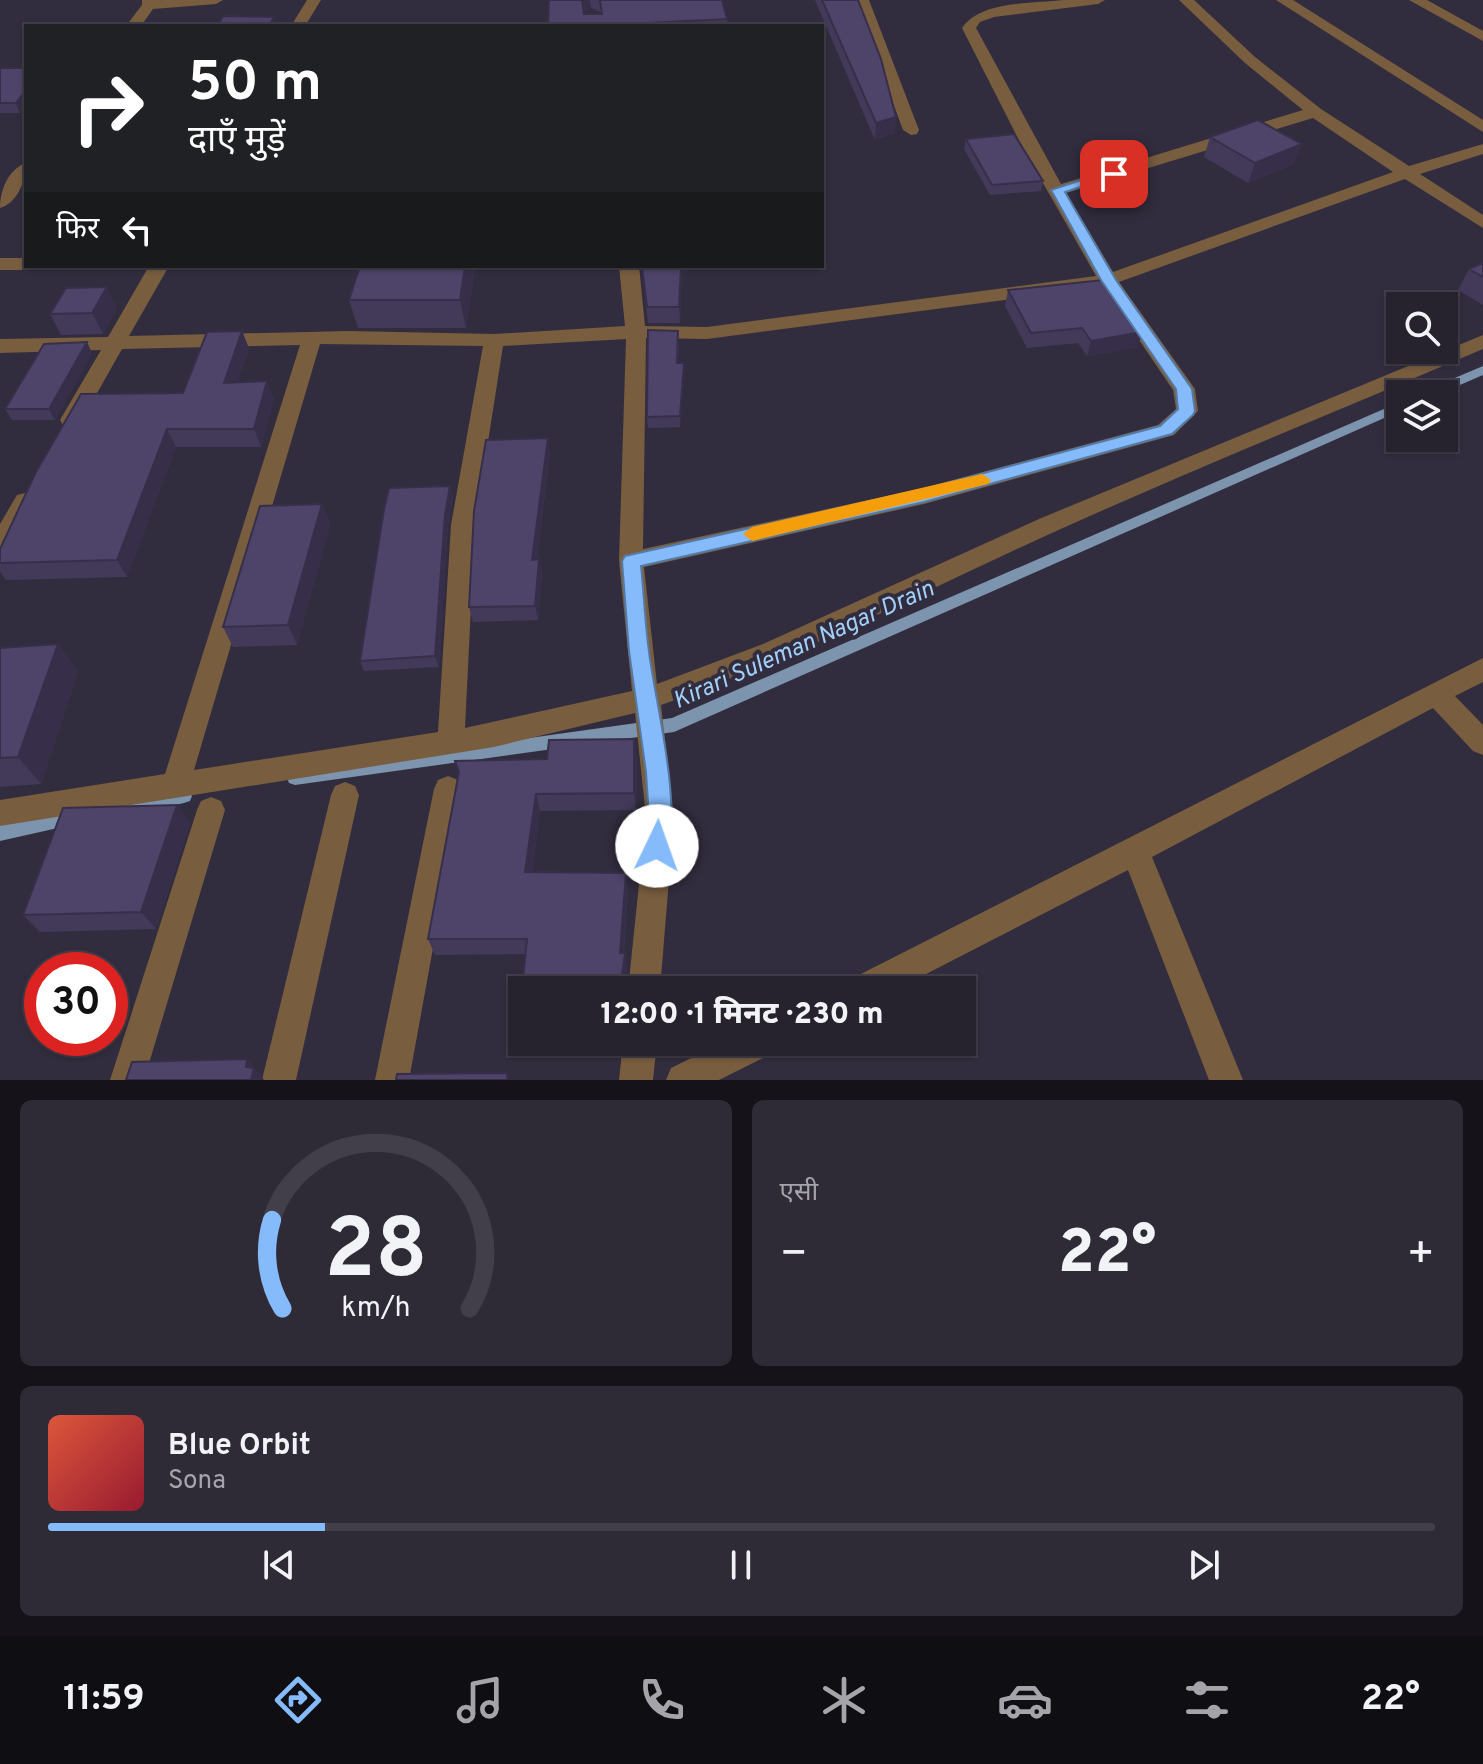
<!DOCTYPE html>
<html lang="hi">
<head>
<meta charset="utf-8">
<style>
	body { margin:0; font-family:Overpass,"Noto Sans Devanagari",sans-serif; background:#2e2a36; color:#f1f3f6; height:100vh; display:flex; flex-direction:column; font-size:30px; white-space:nowrap }
	* { box-sizing:border-box; margin:0 }
	p { font-size:26px; color:#a4a4aa }
	.icon { flex:none; width:44px; height:44px; fill:none; stroke:currentColor; stroke-width:2; stroke-linecap:round; stroke-linejoin:round }
	.map { position:relative; height:1080px; overflow:hidden }
	.details { display:flex; flex-direction:column; gap:20px; padding:20px; background:#151319; flex:1 }
	.details>* { flex:none }
	.top-card { position:absolute; left:24px; top:24px; width:800px; height:244px; border-radius:0px; box-shadow:0 2px 6px #0004,0 0 0 2px #423f4a; background:#202124; color:#fff; overflow:hidden }
	.tools { position:absolute; left:1386px; top:292px; display:grid; gap:16px }
	.tools a { display:grid; place-items:center; width:72px; height:72px; border-radius:0px; background:#26222e; box-shadow:0 2px 6px #0004,0 0 0 2px #423f4a; font-size:40px }
	.speed { position:absolute; left:24px; top:952px; display:flex; gap:16px; font-size:40px; font-weight:700; text-align:center }
	.speed>* { display:grid; place-content:center; width:104px; height:104px; border-radius:50%; background:#26222e; box-shadow:0 2px 6px #0004,0 0 0 2px #423f4a; line-height:1 }
	.speed .limit { border:12px solid #d22; background:#fff; color:#111 }
	.pin { position:absolute; display:grid; place-items:center; width:68px; height:68px; color:#fff; margin:-34px; border-radius:16px; box-shadow:0 4px 12px #0006 }
	.me { position:absolute; width:88px; margin:-44px; rotate:3deg; stroke-linejoin:round; filter:drop-shadow(0 0 6px #0008) }
	.turn { display:flex; align-items:center; gap:28px; height:168px; padding:0 32px; font-size:36px }
	.turn .icon { width:104px; height:104px; stroke-width:2.5 }
	.turn b { display:block; font-size:56px; line-height:68px }
	.then { display:flex; align-items:center; height:76px; padding:0 32px; background:#0003; gap:16px; font-size:30px }
	.big { font-size:60px; font-weight:800; line-height:1.1 }
	.details .tile { flex:1; display:flex; flex-direction:column; justify-content:center; gap:12px; min-width:0; padding:0 28px; border-radius:12px; background:#2e2a36 }
	.details .dial { align-items:center; gap:0 }
	.dial svg { height:208px; overflow:visible; fill:none; stroke:#423f4a; stroke-width:7; stroke-linecap:round; text-anchor:middle }
	.dial text { fill:#f1f3f6; stroke:none }
	.song { display:flex; align-items:center; gap:24px }
	.cover { width:96px; height:96px; border-radius:12px; background:linear-gradient(135deg,hsl(10 70% 55%),hsl(350 70% 35%)) }
	.played { height:8px; border-radius:4px; background:linear-gradient(90deg,#85bbfb 20%,#423f4a 20%) }
	.keys { display:flex; justify-content:space-around; direction:ltr }
	.heat { display:flex; justify-content:space-between; align-items:center; font-size:44px; direction:ltr }
	.details .tiles { flex:1; display:grid; gap:20px; grid-template-columns:1fr 1fr }
	.tile:last-child { grid-column:span 2 }
	.trip { position:absolute; left:508px; top:976px; width:468px; height:80px; border-radius:0px; background:#26222e; box-shadow:0 2px 6px #0004,0 0 0 2px #423f4a; font-weight:800; line-height:80px; text-align:center }
	.tabs { display:flex; height:128px; justify-content:space-around; align-items:center; background:#0f0e12; color:#a4a4aa }
	.tabs .icon { width:56px; height:56px }
	.tabs .current { color:#85bbfb }
	.tabs b { font-size:36px; color:#f1f3f6 }
	.map>svg:first-child { display:block }
	.lines { fill:none; stroke-linecap:round; stroke-linejoin:round }
	.stream { fill:#7d94ae; fill-rule:evenodd }
	.minor { fill:#785d3f; fill-rule:evenodd }
	.wall { fill:#433a5a; fill-rule:evenodd }
	.shaded-wall { fill:#372f4a }
	.building { fill:#4e4369; stroke:#372f4a; stroke-width:2 }
	.route { fill:#85bbfb; stroke:#567aa3; stroke-width:2 }
	.slow { fill:#f59e0b }
	.labels { text-anchor:middle; stroke-width:8; stroke-linejoin:round; paint-order:stroke }
	.water-label { font-size:24px; font-style:italic; fill:#a3d0fa; stroke:#322d3e }
</style>
</head>
<body>
<div class="map">
<svg width="1483" height="1080" viewBox="0 0 1483 1080">
	<rect width="100%" height="100%" fill="#322d3e"/>
	<g class="lines">
		<path class="stream" d="M1483,366V375L1439,394H1422L1424,391Z
			M1400,402V411L674,732L295,785L289,783L287,778L289,773L295,771L672,718Z
			M184,789L190,791L192,796L190,801L184,803L118,817L112,814L110,809L112,804L118,801Z
			M74,810L80,813L82,818L80,823L0,841V825Z"/>
		<path class="minor" d="M142,0H223L216,4L153,9L141,26H126L142,5Z
			M307,0H321L305,26H291Z
			M855,0H869L919,130L917,134L911,135L903,130Z
			M1063,0H1105L1098,4L994,17L980,22L976,28L1061,184L1303,110L1245,63L1179,0H1194L1255,57L1321,109L1409,166L1483,144V154L1420,174L1483,215V228L1405,179L1119,282L1195,389L1198,411L1174,435L924,504L644,567L657,684L763,644L1039,519L1483,335V349C1340,410 1196,468 1054,532C923,591 796,659 661,705L674,817L660,990H628L646,817L635,713L494,747L0,826V800L165,774L300,345L122,349L79,425H63L60,420L101,350L0,353V339L108,337L149,266H169L129,336L348,331L494,334L625,326L619,266H639L645,326L707,327L1096,276L1023,148L962,28C981,0 1032,4 1063,0ZM1313,118L1393,172L1113,272L1066,193ZM1103,287L1173,390L1176,409L1158,425L924,488L643,549L646,338L707,339ZM626,339L619,561L632,691L465,728L475,525L503,346ZM320,344L483,346L451,525L438,732L194,770Z
			M1276,0H1293L1483,120V132Z
			M1409,0H1427L1483,31V41Z
			M26,163C26,180 18,203 0,208C0,191 8,169 26,163Z
			M0,258H26V266H34L26,270H0Z
			M25,493L33,495L37,501L9,551L0,554V524L17,495Z
			M1483,658V682L1455,696L1483,725V755L1473,751L1433,708L1152,857L1243,1080H1209L1128,870L895,990H846L851,979Z
			M448,776L458,780L462,789L409,1080H375L434,789L438,780Z
			M345,782L355,786L359,795L296,1080H262L331,795L335,786Z
			M211,797L221,801L225,810L144,1080H110L197,810L201,801Z
			M623,1042H657L653,1080H619Z
			M724,1042H776L771,1054L719,1080H666L671,1068Z"/>
	</g>
	<path class="wall" d="M549,0H722L727,19V26H548ZM591,8L600,12L601,14H584V12Z
		M815,0H858L896,117L894,133L875,140Z
		M0,68L20,113H0Z
		M1210,137L1294,164L1248,183L1204,157Z
		M966,139L1043,181L1041,191L990,195L964,149Z
		M1483,263V305L1458,290L1469,269Z
		M475,266L466,328H358L349,300Z
		M642,266H682L680,323H648Z
		M1008,290L1138,347L1087,356L1078,343L1027,348L1005,306Z
		M117,308L103,334L61,335L50,314Z
		M242,331L249,349L237,383L274,399L261,447H176L127,577L6,580L0,572V549L183,393Z
		M679,342L678,363L684,374L680,427L648,428L647,417Z
		M92,353L55,420H12L5,409Z
		M550,453L537,560L539,559L542,574L538,620L473,622L469,607Z
		M450,486L453,496L448,525L439,667L364,671L360,661Z
		M322,504L330,525L297,645L233,647L223,627Z
		M58,644L78,672L41,784L0,787V648Z
		M637,757L636,810L540,811L532,872L628,889L624,953L627,968L626,978L522,990V1042H621L619,1051L522,1052L517,1038L525,954L435,955L428,939L459,773Z
		M177,805L190,823L156,929L40,932L23,915Z"/>
	<path class="shaded-wall" d="M582,0H590L591,8L584,12Z
		M274,17L277,26H269Z
		M26,90V106L20,113L16,103Z
		M896,117L894,133L875,140L876,123Z
		M1302,144L1294,164L1248,183L1255,163Z
		M465,266H475L466,328L460,300Z
		M681,266H682L680,323L679,307Z
		M107,287L117,308L103,334L92,313Z
		M242,331L249,349L231,401L224,383Z
		M1142,332L1138,347L1087,356L1091,341Z
		M87,342L92,353L55,420L49,409Z
		M684,363V374L680,427V416Z
		M267,381L274,399L261,447L254,429Z
		M167,429L176,447L127,577L117,560Z
		M548,438L550,453L535,574L532,560Z
		M450,486L453,496L448,525L439,667L435,656L445,514Z
		M322,504L330,525L297,645L288,625Z
		M539,559L542,574L538,620L535,606Z
		M58,644L78,672L41,784L18,757Z
		M634,739L637,757L636,810L634,793Z
		M536,794L540,811L530,889L525,872Z
		M177,805L190,823L156,929L141,912Z
		M626,873L628,889L623,964L625,953L627,968L625,990L620,953Z
		M247,1059L260,1074L264,1080H251L246,1067Z"/>
	<path class="building" d="M549,0H582L584,14H602L600,0H722L727,19L650,23L651,26H548Z
		M822,0H858L881,59L896,117L876,123Z
		M223,16L274,17L269,26H218Z
		M0,68H26V90L16,103H0Z
		M1258,120L1302,144L1255,163L1210,137Z
		M1014,134L1043,181L992,185L966,139Z
		M1483,263V277L1469,269Z
		M360,266H465L460,300H349Z
		M642,266H681L679,307H647Z
		M1103,280L1142,332L1091,341L1082,328L1031,333L1008,290Z
		M107,287L92,313L50,314L66,288Z
		M648,330L678,331L677,363H684L680,416L647,417Z
		M242,331L224,383L267,381L254,429H167L117,560L0,563V549L36,472L81,394L183,393L207,332Z
		M87,342L49,409H5L44,344Z
		M548,438L532,560L539,559L535,606L469,607L474,511L486,440Z
		M450,486L445,514L435,656L360,661L384,509L389,488Z
		M322,504L288,625L223,627L260,506Z
		M58,644L18,757L0,758V648Z
		M634,739V793L536,794L525,872L626,873L620,953H625L622,975L626,978V990H522V1038H517L527,939H428L459,772L455,761L547,759L549,740Z
		M177,805L141,912L23,915L63,808Z
		M247,1059L246,1067L254,1068L251,1080H126L132,1062Z
		M507,1073V1080H396L397,1074Z"/>
	<path class="route" d="M1109,171L1120,174L1065,192L1116,280L1192,389L1195,411L1193,415L1172,434L924,502L641,566C644,594 645,623 649,652C655,701 684,811 665,853L657,856L649,853L646,846L649,817L646,772L629,651L622,561L625,556L924,489L1160,426L1178,409L1176,389L1101,280L1051,190Z"/>
	<path class="slow" d="M982,474L991,480L988,484L752,541L743,534L752,527Z"/>
	<g class="labels">
		<g class="water-label">
			<text transform="translate(803 644) rotate(-24)" y="8">Kirari Suleman Nagar Drain</text>
		</g>
	</g>
</svg>
<div class="tools">
<a><svg class="icon" aria-label="search" viewBox="0 0 24 24"><circle cx="10" cy="10" r="6"/><path d="M15 15l6 6"/></svg></a>
<a><svg class="icon" aria-label="layers" viewBox="0 0 24 24"><path d="M12 4l9 5-9 5-9-5zM3 14l9 5 9-5"/></svg></a>
</div>
<div class="speed"><div class="limit">30</div></div>
<div class="pin" style="left:1114px;top:174px;background:#d93025"><svg class="icon" aria-label="arrive" viewBox="0 0 24 24"><path d="M6 21V4h12l-3 4 3 4H6"/></svg></div>
<svg class="me" style="left:657px;top:846px" viewBox="-20 -20 40 40"><circle r="19" fill="#fff"/><path d="M0-13L10 11 0 6-10 11z" fill="#85bbfb"/></svg>
<div class="trip">12:00 · 1 मिनट · 230 m</div>
<div class="top-card">
<div class="turn"><svg class="icon" aria-label="right" viewBox="0 0 24 24"><path d="M7 20v-9h11M14 6l5 5-5 5"/></svg><div><b>50 m</b>दाएँ मुड़ें</div></div>
<div class="then">फिर<svg class="icon" aria-label="left" viewBox="0 0 24 24"><path d="M17 20v-9H6M10 6l-5 5 5 5"/></svg></div>
</div>
</div>
<section class="details">
<div class="tiles">
<div class="tile dial"><svg viewBox="0 0 100 80">
<path d="M14 69A42 42 0 1 1 86 69"/>
<path d="M14 69A42 42 0 0 1 10 35" stroke="#85bbfb"/>
<text x="50" y="56" font-size="32" font-weight="700">28</text>
<text x="50" y="72" font-size="11">km/h</text>
</svg></div>
<div class="tile"><p>एसी</p>
<div class="heat"><a>−</a><b class="big">22°</b><a>+</a></div>
</div>
<div class="tile">
<div class="song"><i class="cover"></i><div><b>Blue Orbit</b><p>Sona</p></div></div>
<div class="played"></div>
<div class="keys"><svg class="icon" aria-label="previous" viewBox="0 0 24 24"><path d="M18 5L8 12l10 7zM5 5v14"/></svg><svg class="icon" aria-label="pause" viewBox="0 0 24 24"><path d="M8 5v14M16 5v14"/></svg><svg class="icon" aria-label="next" viewBox="0 0 24 24"><path d="M6 5l10 7-10 7zM19 5v14"/></svg></div>
</div>
</div>
</section>
<nav class="tabs">
<b>11:59</b>
<svg class="icon current" aria-label="directions" viewBox="0 0 24 24"><path d="M12 3l9 9-9 9-9-9zM9 14v-3h6M13 9l2 2-2 2"/></svg>
<svg class="icon" aria-label="music" viewBox="0 0 24 24"><path d="M9 18V5l10-2v13"/><circle cx="6" cy="18" r="3"/><circle cx="16" cy="16" r="3"/></svg>
<svg class="icon" aria-label="phone" viewBox="0 0 24 24"><path d="M5 4h4l2 5-3 2q2 4 5 5l2-3 5 2v4C11 20 4 13 5 4z"/></svg>
<svg class="icon" aria-label="climate" viewBox="0 0 24 24"><path d="M12 3v18M4 7l16 10M4 17L20 7"/></svg>
<svg class="icon" aria-label="car" viewBox="0 0 24 24"><path d="M5 17H2v-5l4-1 3-4h7l3 4 3 1v5h-3M9 17h6M6 11h13"/><circle cx="7" cy="17" r="2"/><circle cx="17" cy="17" r="2"/></svg>
<svg class="icon" aria-label="filters" viewBox="0 0 24 24"><path d="M4 7h16M4 17h16"/><circle cx="9" cy="7" r="2"/><circle cx="15" cy="17" r="2"/></svg>
<b>22°</b>
</nav>
</body>
</html>
